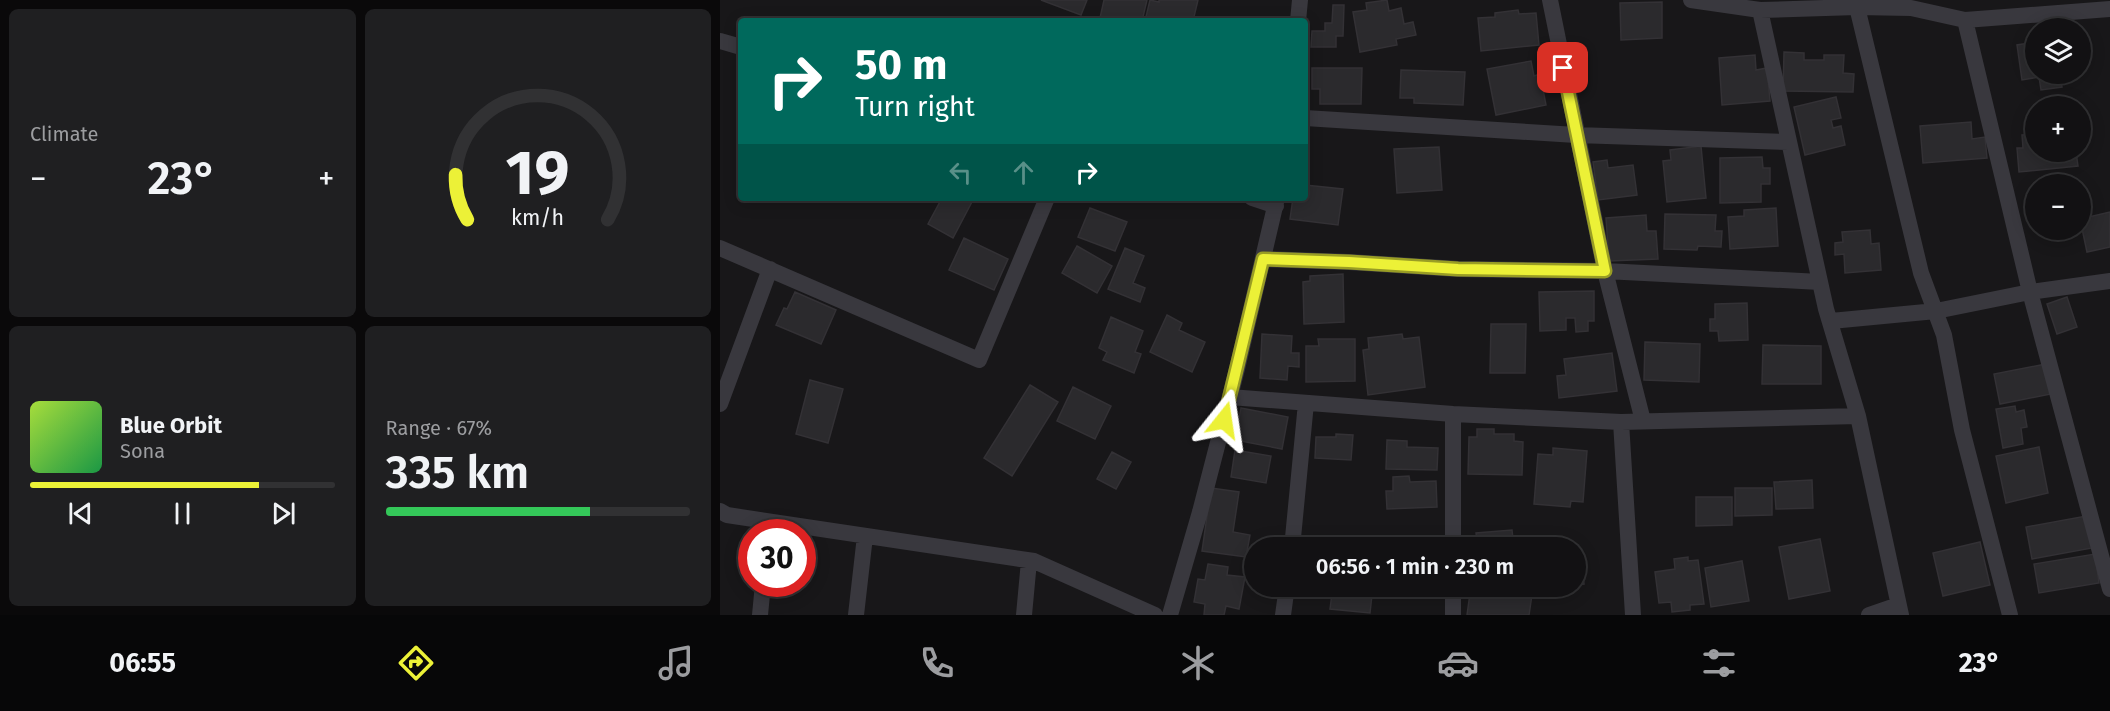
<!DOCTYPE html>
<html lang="en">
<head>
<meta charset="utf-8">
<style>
	body { margin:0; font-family:"Fira Sans",sans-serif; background:#1f1f21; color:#f1f3f6; height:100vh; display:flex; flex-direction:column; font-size:22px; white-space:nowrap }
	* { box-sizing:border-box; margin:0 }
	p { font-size:20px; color:#9c9da0 }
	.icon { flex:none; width:33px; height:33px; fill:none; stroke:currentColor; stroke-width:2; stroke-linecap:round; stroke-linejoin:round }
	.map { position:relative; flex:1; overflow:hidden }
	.sheet { display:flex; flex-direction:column; gap:9px; padding:9px; background:#0a090a; width:720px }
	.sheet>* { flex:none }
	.guide { position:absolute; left:18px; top:18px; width:570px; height:183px; border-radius:6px; box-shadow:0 3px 15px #0003,0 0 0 2px #313133; background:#00695c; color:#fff; overflow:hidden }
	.controls { position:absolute; left:1305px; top:18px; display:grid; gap:12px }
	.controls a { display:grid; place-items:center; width:66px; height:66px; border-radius:50%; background:#121113; box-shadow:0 3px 15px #0003,0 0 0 2px #313133; font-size:30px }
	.speed { position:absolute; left:18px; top:519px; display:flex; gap:12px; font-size:30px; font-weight:700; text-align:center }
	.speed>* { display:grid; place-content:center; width:78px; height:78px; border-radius:50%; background:#121113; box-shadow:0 3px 15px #0003,0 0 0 2px #313133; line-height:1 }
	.speed .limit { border:9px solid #d22; background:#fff; color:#111 }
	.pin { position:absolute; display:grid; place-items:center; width:51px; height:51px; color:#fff; margin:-26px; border-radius:12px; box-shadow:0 3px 9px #0006 }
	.me { position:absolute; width:66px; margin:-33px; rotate:15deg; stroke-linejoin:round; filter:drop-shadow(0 0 4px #0008) }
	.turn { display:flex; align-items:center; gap:21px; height:126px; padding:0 18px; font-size:27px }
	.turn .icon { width:78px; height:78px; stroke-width:2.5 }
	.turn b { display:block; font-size:42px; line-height:51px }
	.lanes { display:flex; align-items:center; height:57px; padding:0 18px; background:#0003; justify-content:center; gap:30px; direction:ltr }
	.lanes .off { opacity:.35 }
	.big { font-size:45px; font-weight:600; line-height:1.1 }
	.sheet .widget { flex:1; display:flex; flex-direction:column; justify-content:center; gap:9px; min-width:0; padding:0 21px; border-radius:9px; background:#1f1f21 }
	.sheet .dial { align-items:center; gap:0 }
	.dial svg { height:156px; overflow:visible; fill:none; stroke:#313133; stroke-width:7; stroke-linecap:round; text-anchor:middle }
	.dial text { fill:#f1f3f6; stroke:none }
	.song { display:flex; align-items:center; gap:18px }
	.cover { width:72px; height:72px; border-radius:9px; background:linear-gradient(135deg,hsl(80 70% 55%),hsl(140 70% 35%)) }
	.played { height:6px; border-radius:3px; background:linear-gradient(90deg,#ecf137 75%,#313133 75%) }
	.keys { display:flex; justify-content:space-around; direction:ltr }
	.heat { display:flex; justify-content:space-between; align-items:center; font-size:33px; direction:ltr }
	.charge { height:9px; border-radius:4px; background:linear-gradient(90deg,#34c759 67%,#313133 0) }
	.sheet .tiles { flex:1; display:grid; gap:9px; grid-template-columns:repeat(2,1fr) }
	.trip { position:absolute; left:524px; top:537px; width:342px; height:60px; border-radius:30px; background:#121113; box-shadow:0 3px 15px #0003,0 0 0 2px #313133; font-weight:600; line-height:60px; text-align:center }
	.tabs { display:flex; height:96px; justify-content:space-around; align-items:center; background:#070708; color:#9c9da0 }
	.tabs .icon { width:42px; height:42px }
	.tabs .on { color:#ecf137 }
	.tabs b { font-size:27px; color:#f1f3f6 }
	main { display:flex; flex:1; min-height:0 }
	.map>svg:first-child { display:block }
	.building { fill:#2b2a2d; stroke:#333135; stroke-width:1.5 }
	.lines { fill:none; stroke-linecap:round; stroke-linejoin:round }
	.street { stroke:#39383e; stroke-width:16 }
	.route-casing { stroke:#999d24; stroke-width:15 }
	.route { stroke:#ecf137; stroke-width:10 }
</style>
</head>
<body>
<main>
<section class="sheet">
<div class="tiles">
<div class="widget"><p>Climate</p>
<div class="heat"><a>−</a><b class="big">23°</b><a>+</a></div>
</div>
<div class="widget dial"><svg viewBox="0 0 100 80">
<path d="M14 69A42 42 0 1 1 86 69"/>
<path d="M14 69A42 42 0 0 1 8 46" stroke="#ecf137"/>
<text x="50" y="56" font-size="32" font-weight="700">19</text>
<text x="50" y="72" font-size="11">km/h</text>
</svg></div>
<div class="widget">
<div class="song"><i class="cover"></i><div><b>Blue Orbit</b><p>Sona</p></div></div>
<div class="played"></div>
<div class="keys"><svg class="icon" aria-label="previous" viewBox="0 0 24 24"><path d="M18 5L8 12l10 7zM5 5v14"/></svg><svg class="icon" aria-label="pause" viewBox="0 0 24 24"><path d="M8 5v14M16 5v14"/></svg><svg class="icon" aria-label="next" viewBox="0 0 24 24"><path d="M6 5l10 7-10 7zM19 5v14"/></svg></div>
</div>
<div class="widget"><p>Range · 67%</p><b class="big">335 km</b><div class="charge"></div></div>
</div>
</section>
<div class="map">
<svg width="1390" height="615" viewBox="0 0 1390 615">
	<rect width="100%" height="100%" fill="#181719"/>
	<path class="building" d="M321,0H367L361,15Z
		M384,0H427L422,21H394L380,18Z
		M430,0L439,2V0H478L473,21H425Z
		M667,0L669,11L681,8L684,24L693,22L696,35L676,39L677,45L640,52L633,12L647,10L646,3Z
		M942,2V38L901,40L900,3Z
		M613,5H624L623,36H616V47H591L592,31H605V23H612Z
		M798,10L799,14L816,13L819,45L761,51L758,18L775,17V13Z
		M1316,42V74H1354V78L1341,80L1342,87L1321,90L1319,77L1302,80L1297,45Z
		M1064,52L1084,53V60H1104V55H1124L1123,73L1134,74L1133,92L1063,91Z
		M1035,55L1036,70L1047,68L1050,101L1002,105L999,58Z
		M811,61L814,76L820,74L826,105L776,115L767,69Z
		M592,68H642L641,104H600V89H592Z
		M681,70L745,72L743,105L694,103V98H680Z
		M1116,97L1121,118L1111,120L1113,128L1121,126L1125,145L1085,155L1074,107Z
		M1251,122L1252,139L1265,137L1267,158L1203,163L1200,126Z
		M1316,134V152H1356L1358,166L1299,172L1297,148H1303L1302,135Z
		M981,146L986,198L947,202L943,161L951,160L950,150Z
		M719,147L722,190L677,193L674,149Z
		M1042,157L1043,168H1050V184H1041V202L1000,203V158Z
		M887,160L888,168L913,165L917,195L878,200L873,162Z
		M585,185L623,189L618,225L570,219L573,198H585Z
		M222,198H254L233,238L208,224Z
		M370,208L407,222L395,251L358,237Z
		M1056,208L1058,246L1010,249L1008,217L1024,216V210Z
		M1390,212V247L1367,252L1360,219Z
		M945,214L996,215L995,231H1002L1001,247L978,246L977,250L944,249Z
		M926,215L927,231H936L938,259L889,261L886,218Z
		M1150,230L1151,244L1159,243L1161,270L1125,273L1124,254L1115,255V243L1123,242L1122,232Z
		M244,238L288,259L274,290L229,270Z
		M357,246L392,266L377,293L342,273Z
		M405,248L424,256L413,283L425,288L420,302L388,289Z
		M623,274L624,322L584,324L583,282L590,281V276Z
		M874,291V321H868V331L856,332L855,318H846V330L820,331L819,292Z
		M75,292L116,310L101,344L56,325L64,308L67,309Z
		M1347,297L1357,327L1337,334L1327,304Z
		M1027,303L1028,340L999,341L998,331H990V319H995V304Z
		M447,315L462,323L459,330L485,342L472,372L430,352Z
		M391,317L423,331L415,352L421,354L414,373L383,360L387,352L379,348Z
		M771,324H806L805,373H770Z
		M542,334L572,336L571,353H579V367L568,366L567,380L540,378Z
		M682,334L683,339L699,337L705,387L648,395L643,350L649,349L648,338Z
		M598,339H635V381L586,382V346H599Z
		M925,342L980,344L979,382L924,380Z
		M1043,345L1101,346V384H1042Z
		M892,353L897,391L839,398L837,376L846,375L844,359Z
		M1326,364L1331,394L1280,404L1274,374Z
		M90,380L123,389L108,443L76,434Z
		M310,385L338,402L292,476L264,458Z
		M353,387L391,406L375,439L337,421Z
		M1295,406L1296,412L1304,410L1307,427L1301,428L1303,444L1283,448L1276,409Z
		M521,408L568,417L562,449L515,440Z
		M757,429H774V434H794V441L803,442L802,475L748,474L749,437H757Z
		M616,434L633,435L631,460L595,458L596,437H616Z
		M667,440L687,441V447L718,448L717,470L666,469Z
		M1319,447L1328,493L1286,503L1276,456Z
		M833,448L867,451L863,502L851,501L850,507L814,504L818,454L833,455Z
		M515,450L551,456L546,483L511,477Z
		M392,452L411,462L396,489L377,479Z
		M689,476L690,482L716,481L717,507L667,509L666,491H673V477Z
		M1092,480L1093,508L1056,509L1054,482Z
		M491,488L519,492L513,532L530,535L526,557L482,551Z
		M1015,488H1052V515L1015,516Z
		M976,497H1012V525L976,526Z
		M1366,516L1372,548L1312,559L1306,527Z
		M792,530L794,548H758L756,533Z
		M1100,539L1110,591L1069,599L1059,547Z
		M1260,542L1270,585L1223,596L1213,553Z
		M855,552H861L864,584L855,585Z
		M1375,554L1379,583L1319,593L1314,564Z
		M968,557V561L978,560L984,604L970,605V610L952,612L951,602L939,603L935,572L955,569L954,559Z
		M1022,561L1029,601L991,607L985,568Z
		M488,564L508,567L507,575L525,577L519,609L506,606L504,615H484L485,604L474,602L478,579L485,580Z
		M613,586H653L650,613L610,609Z
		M751,586L812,595L809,615H747Z"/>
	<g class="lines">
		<path class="street" d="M830,0L885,271L923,421
			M971,0L1040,10L1137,7L1191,8L1245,20L1390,9
			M1137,7L1201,273L1224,335L1242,430L1290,615
			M1040,10L1106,309L1138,416L1181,615
			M1245,20L1310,292L1390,589
			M578,21L580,0
			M0,41L21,47
			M585,118L856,135L1069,142
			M532,198L556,206
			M0,248L259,360L327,198
			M543,259L629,262L738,269L885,271L1100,282
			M1111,321L1216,311L1310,292L1390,281
			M510,397L733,414L901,422L1138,416
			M0,404L50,269
			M733,414V548
			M901,422L913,615
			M0,511L7,515L314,561L435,615
			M572,548L586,403
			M733,586V615
			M40,615L43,584
			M136,615L145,536
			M304,615L309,561
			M450,615L480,512L517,369L557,198
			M563,615L567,586
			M1149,615L1178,605"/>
	</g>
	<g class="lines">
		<g class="route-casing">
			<path id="route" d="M504,420L543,259L629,262L738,269L885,271L843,68"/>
		</g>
		<use href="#route" class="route"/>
	</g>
</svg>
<div class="controls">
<a><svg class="icon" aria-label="layers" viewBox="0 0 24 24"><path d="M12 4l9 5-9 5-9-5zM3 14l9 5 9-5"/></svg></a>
<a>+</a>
<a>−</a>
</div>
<div class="speed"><div class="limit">30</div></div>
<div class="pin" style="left:843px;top:68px;background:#d93025"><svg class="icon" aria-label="arrive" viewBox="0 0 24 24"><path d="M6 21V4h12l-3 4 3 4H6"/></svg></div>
<svg class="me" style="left:504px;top:420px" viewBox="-20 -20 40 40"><path d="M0-17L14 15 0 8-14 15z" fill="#ecf137" stroke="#fff" stroke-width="4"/></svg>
<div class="trip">06:56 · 1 min · 230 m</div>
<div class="guide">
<div class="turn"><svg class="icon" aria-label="right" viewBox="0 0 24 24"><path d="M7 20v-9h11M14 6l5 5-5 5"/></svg><div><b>50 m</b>Turn right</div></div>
<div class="lanes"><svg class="icon off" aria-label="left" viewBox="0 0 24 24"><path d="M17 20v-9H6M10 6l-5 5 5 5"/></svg><svg class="icon off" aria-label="ahead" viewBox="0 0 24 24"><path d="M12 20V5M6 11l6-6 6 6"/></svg><svg class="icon" aria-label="right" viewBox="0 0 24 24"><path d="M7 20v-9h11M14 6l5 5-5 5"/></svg></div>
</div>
</div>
</main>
<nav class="tabs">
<b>06:55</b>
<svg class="icon on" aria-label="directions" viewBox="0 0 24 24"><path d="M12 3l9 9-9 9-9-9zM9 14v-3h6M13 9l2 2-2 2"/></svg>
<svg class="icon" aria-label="music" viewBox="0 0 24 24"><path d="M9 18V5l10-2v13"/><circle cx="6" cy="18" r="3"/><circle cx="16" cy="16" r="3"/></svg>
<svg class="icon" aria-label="phone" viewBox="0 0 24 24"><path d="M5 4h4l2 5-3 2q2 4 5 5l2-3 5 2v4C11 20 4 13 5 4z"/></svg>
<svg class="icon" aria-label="climate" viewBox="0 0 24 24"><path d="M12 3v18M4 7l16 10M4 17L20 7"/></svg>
<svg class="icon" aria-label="car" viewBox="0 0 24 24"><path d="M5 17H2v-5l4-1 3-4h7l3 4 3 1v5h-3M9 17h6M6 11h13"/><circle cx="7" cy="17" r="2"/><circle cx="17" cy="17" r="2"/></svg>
<svg class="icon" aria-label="filters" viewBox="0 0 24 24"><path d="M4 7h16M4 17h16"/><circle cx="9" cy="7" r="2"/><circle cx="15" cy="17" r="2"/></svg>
<b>23°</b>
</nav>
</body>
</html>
